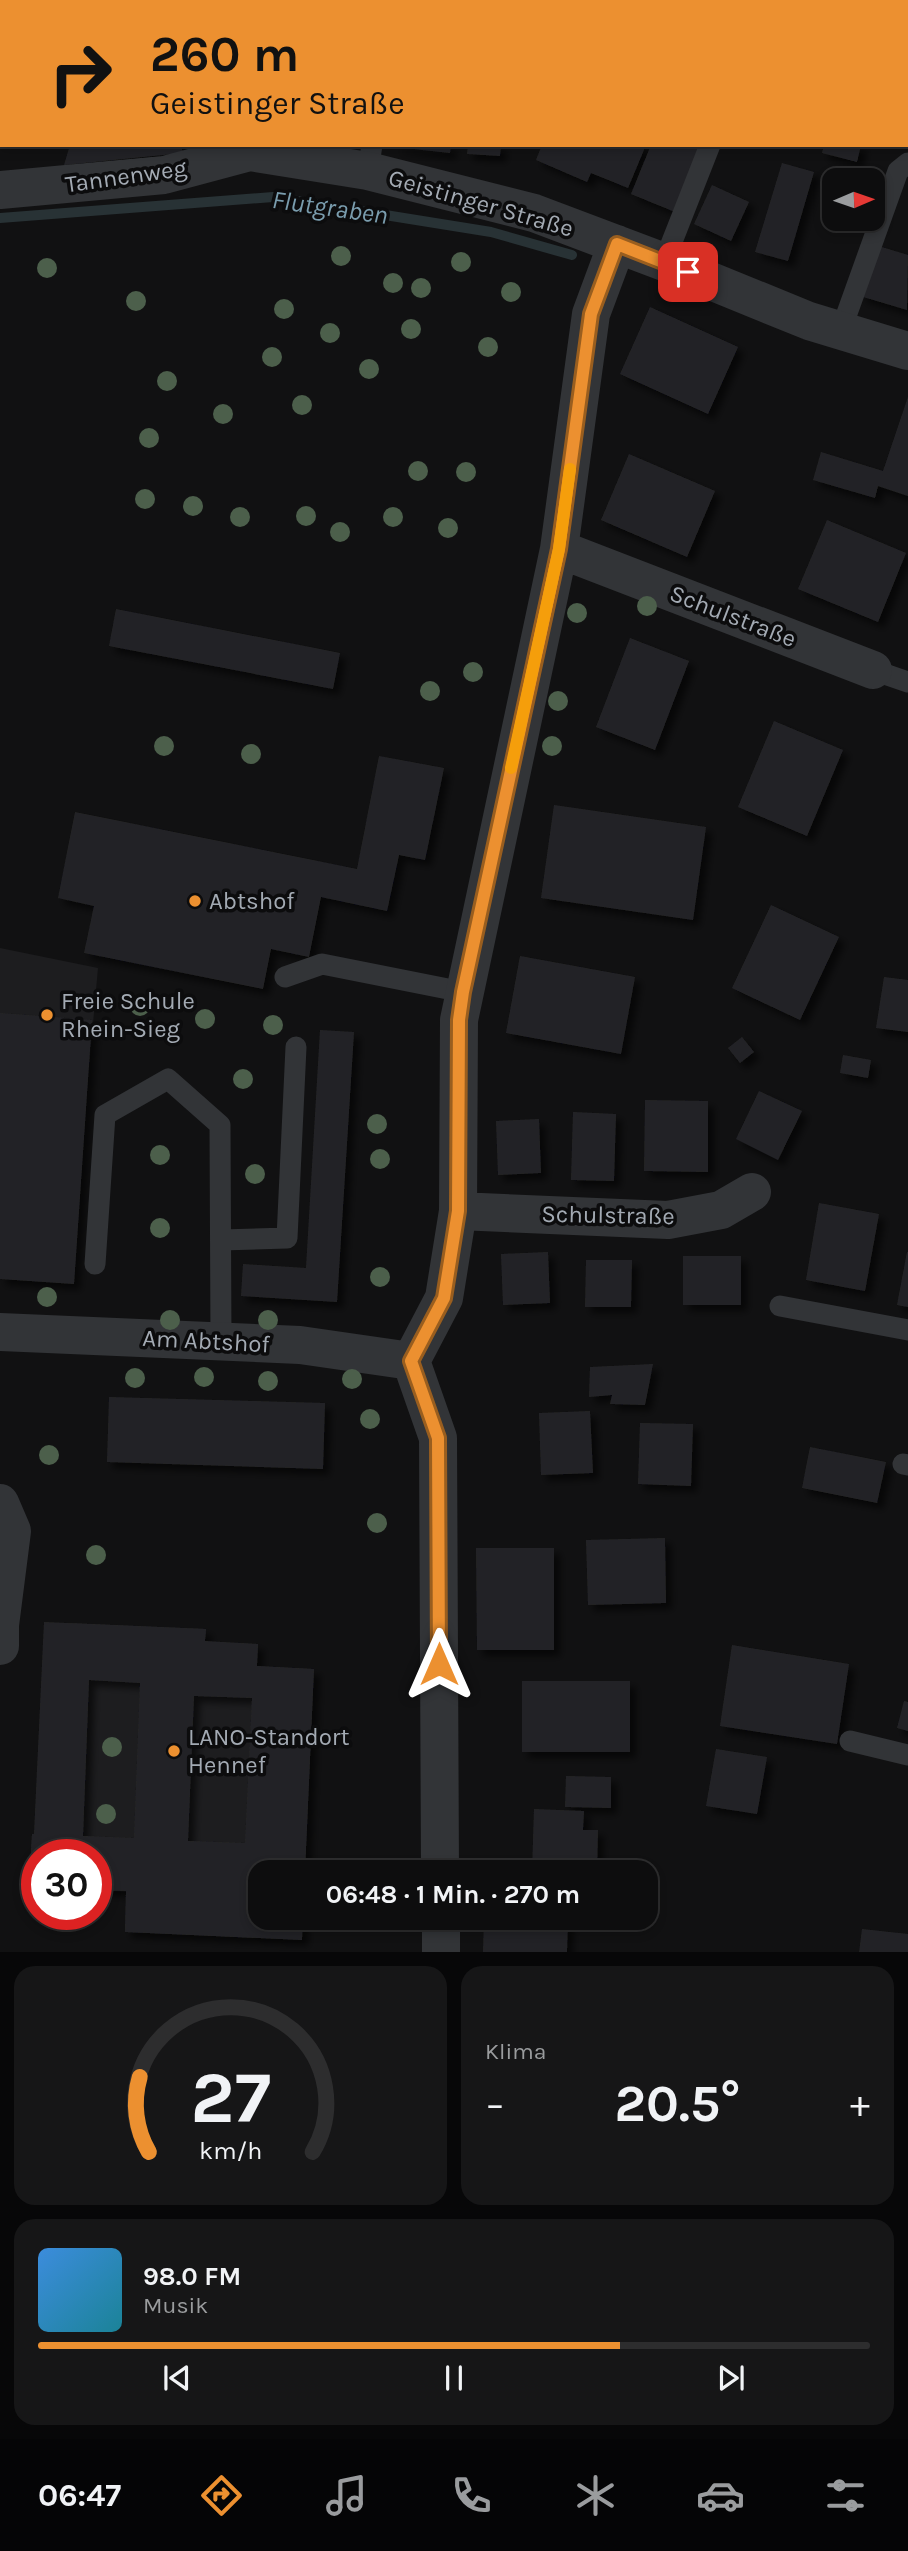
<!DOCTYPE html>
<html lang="de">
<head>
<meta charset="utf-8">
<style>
	body { margin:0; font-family:Karla,sans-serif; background:#161617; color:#f1f3f6; height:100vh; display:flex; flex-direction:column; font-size:26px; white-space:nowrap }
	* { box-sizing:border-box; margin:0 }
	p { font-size:23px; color:#9a9c9e }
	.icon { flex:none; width:38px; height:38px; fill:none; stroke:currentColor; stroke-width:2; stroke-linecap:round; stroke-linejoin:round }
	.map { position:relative; height:1952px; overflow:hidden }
	.panel { display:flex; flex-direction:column; gap:14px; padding:14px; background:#070708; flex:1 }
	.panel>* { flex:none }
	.guide { position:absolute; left:0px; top:0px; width:908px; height:147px; box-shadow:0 4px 10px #0003,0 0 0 2px #2d2d2e; background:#ec9030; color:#111; overflow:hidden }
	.needle { width:46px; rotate:88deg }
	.buttons { position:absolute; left:822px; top:168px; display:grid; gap:14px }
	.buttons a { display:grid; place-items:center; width:63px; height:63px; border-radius:14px; background:#0d0d0e; box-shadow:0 4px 10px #0003,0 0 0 2px #2d2d2e; font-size:35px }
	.speed { position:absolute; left:21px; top:1839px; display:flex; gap:14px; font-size:35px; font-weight:700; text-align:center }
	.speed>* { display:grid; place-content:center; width:91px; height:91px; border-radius:50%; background:#0d0d0e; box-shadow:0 4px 10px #0003,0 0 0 2px #2d2d2e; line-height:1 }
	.speed .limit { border:10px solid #d22; background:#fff; color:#111 }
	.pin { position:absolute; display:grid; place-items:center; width:60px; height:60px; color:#fff; margin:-30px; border-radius:14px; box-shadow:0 4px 10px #0006 }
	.me { position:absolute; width:77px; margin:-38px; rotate:0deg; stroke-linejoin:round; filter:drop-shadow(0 0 5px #0008) }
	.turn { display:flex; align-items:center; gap:24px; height:147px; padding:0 35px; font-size:32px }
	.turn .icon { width:91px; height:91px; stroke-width:2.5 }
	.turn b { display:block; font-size:49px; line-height:60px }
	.big { font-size:52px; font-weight:700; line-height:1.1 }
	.panel .widget { flex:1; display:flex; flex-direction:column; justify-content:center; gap:10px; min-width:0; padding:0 24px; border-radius:21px; background:#161617 }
	.panel .dial { align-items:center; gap:0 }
	.dial svg { height:182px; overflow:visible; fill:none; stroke:#2d2d2e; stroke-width:7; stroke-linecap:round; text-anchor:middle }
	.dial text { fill:#f1f3f6; stroke:none }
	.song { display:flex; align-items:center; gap:21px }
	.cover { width:84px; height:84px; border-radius:10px; background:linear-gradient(135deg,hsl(210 70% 55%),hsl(190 70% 35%)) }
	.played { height:7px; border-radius:4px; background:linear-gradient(90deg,#ec9030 70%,#2d2d2e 70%) }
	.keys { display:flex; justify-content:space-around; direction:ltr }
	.heat { display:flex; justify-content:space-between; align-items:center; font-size:38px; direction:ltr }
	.panel .tiles { flex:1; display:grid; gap:14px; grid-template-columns:1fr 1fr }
	.widget:last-child { grid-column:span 2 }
	.trip { position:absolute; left:248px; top:1860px; width:410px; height:70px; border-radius:21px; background:#0d0d0e; box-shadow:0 4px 10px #0003,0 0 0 2px #2d2d2e; font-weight:700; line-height:70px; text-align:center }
	.tab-bar { display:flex; height:112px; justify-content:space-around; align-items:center; background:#050506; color:#9a9c9e }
	.tab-bar .icon { width:49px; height:49px }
	.tab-bar .on { color:#ec9030 }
	.tab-bar b { font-size:32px; color:#f1f3f6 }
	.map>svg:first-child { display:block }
	.built { fill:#1d1d1f }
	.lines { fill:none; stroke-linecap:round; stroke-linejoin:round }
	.stream { stroke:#283235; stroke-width:10 }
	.building { fill:#242426; fill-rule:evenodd; filter:url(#shadow) }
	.lane { stroke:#323437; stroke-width:21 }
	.street { stroke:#323437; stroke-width:38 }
	.tree { fill:#4c5f4b }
	.route-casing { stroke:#995e1f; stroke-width:18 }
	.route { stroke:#ec9030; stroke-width:12 }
	.slow { stroke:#f59e0b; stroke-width:12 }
	.poi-dot { fill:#ec9030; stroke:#0c0c0d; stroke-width:2.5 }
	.labels { text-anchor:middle; stroke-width:7; stroke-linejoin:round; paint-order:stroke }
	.street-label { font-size:24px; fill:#a3aab3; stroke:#0c0c0d }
	.poi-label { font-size:24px; fill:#a3aab3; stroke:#0c0c0d; text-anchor:start }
	.water-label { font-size:26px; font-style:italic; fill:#7a9dae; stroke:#0c0c0d }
</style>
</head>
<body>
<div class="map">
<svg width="908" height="1953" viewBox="0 0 908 1953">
	<defs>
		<filter id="shadow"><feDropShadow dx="6" dy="6" stdDeviation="3.5" flood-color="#0009"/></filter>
	</defs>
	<rect width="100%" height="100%" fill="#111112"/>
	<path class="built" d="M0,948L98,968L89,1068L0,1063Z
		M72,1623L206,1629L205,1642L258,1644L257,1666L314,1669L305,1872H261V1918H303L302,1940L125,1932L126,1892L96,1890V1855H37V1887H29L32,1834H34Z"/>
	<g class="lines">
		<path class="stream" d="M0,218L273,197L491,232L572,255"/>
	</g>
	<path class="building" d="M70,145H181L183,153L64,165Z
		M395,145H451L450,153L395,147Z
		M468,145H501L500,156L467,154Z
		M542,145H646L628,188L591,173L587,182L536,160Z
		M651,145H702L675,212L631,194Z
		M824,145H861L857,162L822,153Z
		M782,163L814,172L788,261L755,252Z
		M712,185L749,202L731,241L694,224Z
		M875,245L908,255L907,310L860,296Z
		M650,307L738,347L708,414L620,374Z
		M908,397V496L878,486L875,498L813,480L821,452L883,471Z
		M629,454L715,491L687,557L601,520Z
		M827,520L906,553L878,622L798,589Z
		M116,609L340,653L333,689L109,646Z
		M630,638L689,661L655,750L596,727Z
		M774,721L843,750L807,836L738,807Z
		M379,756L444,768L425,860L399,855L387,911L321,897L309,957L271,949L263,989L84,953L94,906L58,898L75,812L357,869Z
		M554,805L706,827L693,920L541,898Z
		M771,905L839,937L800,1020L732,988Z
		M520,956L635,977L621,1054L506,1033Z
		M884,977L908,980V1032L876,1028Z
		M0,1013L92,1020L74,1284L0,1279Z
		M320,1030L354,1032L337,1302L241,1296L243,1264L306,1268Z
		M742,1037L754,1052L740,1063L728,1048Z
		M843,1055L871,1060L868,1078L840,1073Z
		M759,1091L802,1111L778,1160L736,1139Z
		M645,1100L708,1101V1172L644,1171Z
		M573,1112L616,1114L614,1181L571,1180Z
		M539,1119L541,1173L498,1175L496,1121Z
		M819,1203L879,1214L865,1291L806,1280Z
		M548,1252L550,1303L503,1305L501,1254Z
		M907,1252H908V1307L897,1305Z
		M683,1256H741V1305H683Z
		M586,1260H632L631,1307H585Z
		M653,1364L645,1405L610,1404L612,1395L589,1397L590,1367Z
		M109,1397L325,1403L323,1469L107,1462Z
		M590,1411L593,1473L541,1475L539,1413Z
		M640,1423L693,1424L691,1486L638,1484Z
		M810,1447L886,1462L877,1503L802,1488Z
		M665,1538L666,1603L588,1605L586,1540Z
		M476,1548H554V1650H477Z
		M44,1622L206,1629L205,1641L258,1644L257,1666L314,1669L305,1872H261V1918H303L302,1940L125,1932L126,1891L96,1890V1855H37V1887H29L32,1834H34ZM89,1680L140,1683L134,1838L83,1836ZM194,1696L252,1698L245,1843L188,1841Z
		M732,1645L849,1664L837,1744L720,1726Z
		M522,1681H630V1752H522Z
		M904,1701L908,1702V1731L897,1728Z
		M716,1749L767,1757L757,1814L706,1806Z
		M566,1776L611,1777V1808L565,1807Z
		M534,1809L584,1811L583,1830H598L597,1872H532Z
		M484,1918H568L567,1953H483Z
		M862,1929L908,1934V1953H859Z"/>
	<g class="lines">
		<path class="lane" d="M389,2V0
			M368,171L372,145
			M664,262L710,145
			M841,330L898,171L908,163
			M873,670L908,682
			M285,977L322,964L463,992
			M221,1240L287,1238L296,1047
			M95,1264L105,1115L168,1079L220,1125L221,1342
			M780,1306L908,1330
			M903,1464L908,1465
			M850,1741L908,1755"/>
		<path class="street" d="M151,0V2
			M0,33H2
			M239,145L250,152L368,171L534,213L664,262L809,321L908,351
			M0,190L164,175L250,152
			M559,549L873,670
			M458,1211L668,1220L721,1210L752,1192
			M0,1332L300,1345L411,1361
			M0,1503L12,1531L0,1625V1646
			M440,1872L438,1438L411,1361L444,1298L458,1211L459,1020L559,549L591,314L617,244
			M441,1918V1953"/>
	</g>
	<g class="tree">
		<circle cx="341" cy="256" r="10"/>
		<circle cx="461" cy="262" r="10"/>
		<circle cx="47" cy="268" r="10"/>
		<circle cx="393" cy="283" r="10"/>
		<circle cx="421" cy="288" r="10"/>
		<circle cx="511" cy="292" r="10"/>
		<circle cx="136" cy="301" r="10"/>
		<circle cx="284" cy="309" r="10"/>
		<circle cx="411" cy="329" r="10"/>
		<circle cx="330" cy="333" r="10"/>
		<circle cx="488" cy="347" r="10"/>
		<circle cx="272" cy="357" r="10"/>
		<circle cx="369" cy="369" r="10"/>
		<circle cx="167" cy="381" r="10"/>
		<circle cx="302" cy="405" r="10"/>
		<circle cx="223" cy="414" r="10"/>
		<circle cx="149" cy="438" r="10"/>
		<circle cx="418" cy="471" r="10"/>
		<circle cx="466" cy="472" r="10"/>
		<circle cx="145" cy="499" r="10"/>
		<circle cx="193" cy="506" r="10"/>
		<circle cx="306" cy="516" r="10"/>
		<circle cx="240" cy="517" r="10"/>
		<circle cx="393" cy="517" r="10"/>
		<circle cx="448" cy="528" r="10"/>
		<circle cx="340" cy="532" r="10"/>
		<circle cx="647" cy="606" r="10"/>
		<circle cx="577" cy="613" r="10"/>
		<circle cx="473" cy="672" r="10"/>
		<circle cx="430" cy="691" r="10"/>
		<circle cx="558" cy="701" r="10"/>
		<circle cx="164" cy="746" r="10"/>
		<circle cx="552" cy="746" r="10"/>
		<circle cx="251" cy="754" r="10"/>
		<circle cx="140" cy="1006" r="10"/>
		<circle cx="205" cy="1019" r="10"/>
		<circle cx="273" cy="1025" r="10"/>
		<circle cx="243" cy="1079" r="10"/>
		<circle cx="377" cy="1124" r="10"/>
		<circle cx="160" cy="1155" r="10"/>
		<circle cx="380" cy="1159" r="10"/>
		<circle cx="255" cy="1174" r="10"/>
		<circle cx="160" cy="1228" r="10"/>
		<circle cx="380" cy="1277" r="10"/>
		<circle cx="47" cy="1297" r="10"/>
		<circle cx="170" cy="1320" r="10"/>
		<circle cx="268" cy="1320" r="10"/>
		<circle cx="204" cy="1377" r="10"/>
		<circle cx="135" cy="1378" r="10"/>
		<circle cx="352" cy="1379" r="10"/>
		<circle cx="268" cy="1381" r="10"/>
		<circle cx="370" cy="1419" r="10"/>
		<circle cx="49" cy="1455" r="10"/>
		<circle cx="377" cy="1523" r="10"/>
		<circle cx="96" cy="1555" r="10"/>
		<circle cx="112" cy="1747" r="10"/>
		<circle cx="106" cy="1814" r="10"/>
	</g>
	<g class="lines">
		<g class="route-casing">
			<path id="route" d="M439,1664L438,1438L411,1361L444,1298L458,1211L459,1020L463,992L559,549L591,314L617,244L688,272"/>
		</g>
		<use href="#route" class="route"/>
		<path class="slow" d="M511,768L559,549L570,469"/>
	</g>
	<g class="poi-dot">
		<circle cx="195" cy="901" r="7"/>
		<circle cx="47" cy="1015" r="7"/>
		<circle cx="174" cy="1751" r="7"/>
	</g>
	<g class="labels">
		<g class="street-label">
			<text transform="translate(126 176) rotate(-8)" y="8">Tannenweg</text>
			<text transform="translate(481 203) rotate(16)" y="8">Geistinger Straße</text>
			<text transform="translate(733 616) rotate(21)" y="8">Schulstraße</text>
			<text transform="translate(608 1215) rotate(1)" y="8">Schulstraße</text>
			<text transform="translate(206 1341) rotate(3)" y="8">Am Abtshof</text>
		</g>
		<g class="poi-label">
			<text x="209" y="909">Abtshof</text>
			<text x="61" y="1009">Freie Schule<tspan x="61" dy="28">Rhein-Sieg</tspan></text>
			<text x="188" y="1745">LANO-Standort<tspan x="188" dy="28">Hennef</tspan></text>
		</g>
		<g class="water-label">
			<text transform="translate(330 207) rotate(8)" y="9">Flutgraben</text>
		</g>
	</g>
</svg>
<div class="buttons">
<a><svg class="needle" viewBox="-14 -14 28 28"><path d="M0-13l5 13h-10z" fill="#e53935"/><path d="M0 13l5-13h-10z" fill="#9a9c9e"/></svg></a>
</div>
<div class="speed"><div class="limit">30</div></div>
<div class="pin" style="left:688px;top:272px;background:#d93025"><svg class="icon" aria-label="arrive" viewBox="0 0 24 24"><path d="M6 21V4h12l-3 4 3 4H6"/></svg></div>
<svg class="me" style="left:439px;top:1664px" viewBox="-20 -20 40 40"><path d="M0-17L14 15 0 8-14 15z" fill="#ec9030" stroke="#fff" stroke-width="4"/></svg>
<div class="trip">06:48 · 1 Min. · 270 m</div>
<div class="guide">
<div class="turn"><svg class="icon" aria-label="right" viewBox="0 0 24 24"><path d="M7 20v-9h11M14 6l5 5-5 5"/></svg><div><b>260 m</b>Geistinger Straße</div></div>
</div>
</div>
<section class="panel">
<div class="tiles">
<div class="widget dial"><svg viewBox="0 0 100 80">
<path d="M14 69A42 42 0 1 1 86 69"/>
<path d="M14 69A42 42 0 0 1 10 36" stroke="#ec9030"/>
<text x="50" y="56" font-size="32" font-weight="700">27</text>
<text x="50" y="72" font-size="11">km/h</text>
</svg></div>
<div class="widget"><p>Klima</p>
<div class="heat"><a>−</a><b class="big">20.5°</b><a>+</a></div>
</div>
<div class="widget">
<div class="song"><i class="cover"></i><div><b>98.0 FM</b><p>Musik</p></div></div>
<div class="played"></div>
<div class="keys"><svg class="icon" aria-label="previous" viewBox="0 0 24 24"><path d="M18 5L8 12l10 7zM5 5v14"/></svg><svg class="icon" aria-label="pause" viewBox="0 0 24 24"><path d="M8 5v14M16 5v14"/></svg><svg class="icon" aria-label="next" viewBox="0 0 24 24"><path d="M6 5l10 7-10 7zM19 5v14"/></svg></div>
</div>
</div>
</section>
<nav class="tab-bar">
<b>06:47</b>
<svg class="icon on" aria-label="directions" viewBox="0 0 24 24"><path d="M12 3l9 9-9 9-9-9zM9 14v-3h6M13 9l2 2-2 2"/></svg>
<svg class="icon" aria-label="music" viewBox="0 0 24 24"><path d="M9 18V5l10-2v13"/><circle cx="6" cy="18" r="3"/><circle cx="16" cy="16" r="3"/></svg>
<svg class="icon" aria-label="phone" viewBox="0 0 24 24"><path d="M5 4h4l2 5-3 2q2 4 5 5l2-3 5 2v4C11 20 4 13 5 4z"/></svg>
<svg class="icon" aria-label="climate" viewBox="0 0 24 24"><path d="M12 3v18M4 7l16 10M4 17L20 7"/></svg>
<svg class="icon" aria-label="car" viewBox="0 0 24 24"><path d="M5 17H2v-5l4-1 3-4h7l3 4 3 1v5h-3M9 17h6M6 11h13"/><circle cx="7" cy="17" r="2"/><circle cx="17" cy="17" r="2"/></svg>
<svg class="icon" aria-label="filters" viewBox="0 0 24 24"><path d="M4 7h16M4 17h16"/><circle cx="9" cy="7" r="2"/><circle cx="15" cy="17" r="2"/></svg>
</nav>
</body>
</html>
